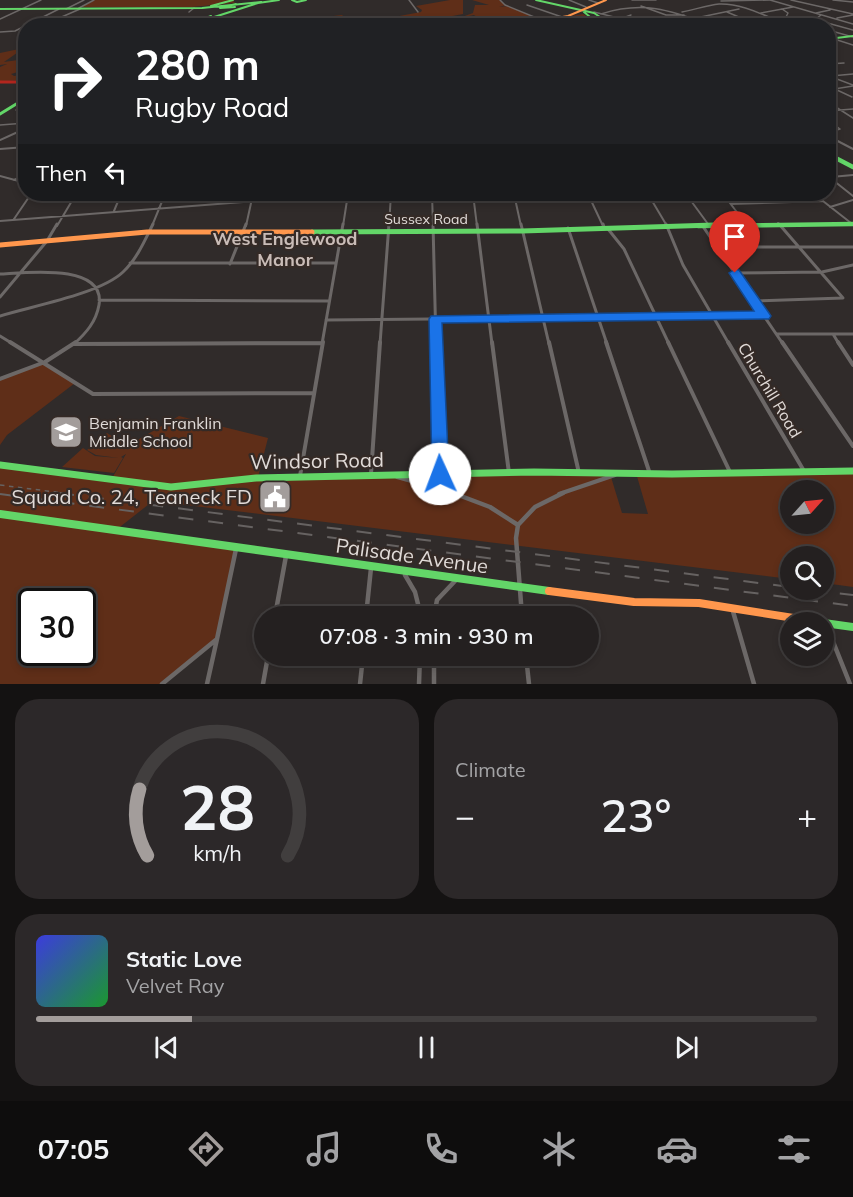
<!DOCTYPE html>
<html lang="en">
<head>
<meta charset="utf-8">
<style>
	body { margin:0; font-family:Mulish,sans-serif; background:#2c2829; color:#f1f3f6; height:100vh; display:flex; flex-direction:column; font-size:22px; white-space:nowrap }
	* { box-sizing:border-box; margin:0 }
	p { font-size:20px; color:#a3a3a5 }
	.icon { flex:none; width:33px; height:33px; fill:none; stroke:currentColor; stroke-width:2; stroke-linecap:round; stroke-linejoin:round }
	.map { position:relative; height:684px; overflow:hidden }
	.panel { display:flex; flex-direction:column; gap:15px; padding:15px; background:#141212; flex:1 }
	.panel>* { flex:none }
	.guide { position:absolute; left:18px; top:18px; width:818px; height:183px; border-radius:24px; box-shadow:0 3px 9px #0003,0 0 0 2px #413e3e; background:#202124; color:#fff; overflow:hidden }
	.needle { width:39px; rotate:63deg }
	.controls { position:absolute; left:780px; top:480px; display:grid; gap:12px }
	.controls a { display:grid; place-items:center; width:54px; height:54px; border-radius:50%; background:#242020; box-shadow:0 3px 9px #0003,0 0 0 2px #413e3e; font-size:30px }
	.speed { position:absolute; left:18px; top:588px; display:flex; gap:12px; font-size:30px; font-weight:700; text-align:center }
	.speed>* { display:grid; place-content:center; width:78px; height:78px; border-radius:50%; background:#242020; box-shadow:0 3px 9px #0003,0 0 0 2px #413e3e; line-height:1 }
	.speed .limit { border:3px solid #111; border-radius:9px; background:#fff; color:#111 }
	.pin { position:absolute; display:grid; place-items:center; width:51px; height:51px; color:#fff; margin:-62px -26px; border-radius:50% 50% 50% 0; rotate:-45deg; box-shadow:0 0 6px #0007 }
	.pin .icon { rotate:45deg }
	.me { position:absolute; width:66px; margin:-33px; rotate:358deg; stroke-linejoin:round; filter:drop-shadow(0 0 4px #0008) }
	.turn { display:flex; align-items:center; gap:21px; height:126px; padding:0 18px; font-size:27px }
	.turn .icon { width:78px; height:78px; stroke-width:2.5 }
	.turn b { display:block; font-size:42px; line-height:51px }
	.then { display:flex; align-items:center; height:57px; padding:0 18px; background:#0003; gap:12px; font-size:22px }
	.big { font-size:45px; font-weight:600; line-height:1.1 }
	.panel .card { flex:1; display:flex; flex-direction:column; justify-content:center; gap:9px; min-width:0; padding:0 21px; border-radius:24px; background:#2c2829 }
	.panel .dial { align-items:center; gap:0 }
	.dial svg { height:156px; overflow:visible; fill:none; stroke:#413e3e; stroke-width:7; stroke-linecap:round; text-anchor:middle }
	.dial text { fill:#f1f3f6; stroke:none }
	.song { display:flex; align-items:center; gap:18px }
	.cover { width:72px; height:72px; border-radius:9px; background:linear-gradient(135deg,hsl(240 70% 55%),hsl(130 70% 35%)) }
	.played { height:6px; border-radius:3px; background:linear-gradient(90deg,#a39d9b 20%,#413e3e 20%) }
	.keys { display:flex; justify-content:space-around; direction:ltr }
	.heat { display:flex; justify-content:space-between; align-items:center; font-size:33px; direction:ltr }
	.panel .tiles { flex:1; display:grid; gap:15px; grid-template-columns:1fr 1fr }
	.card:last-child { grid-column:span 2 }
	.trip { position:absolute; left:254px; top:606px; width:345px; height:60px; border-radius:30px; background:#242020; box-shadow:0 3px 9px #0003,0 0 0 2px #413e3e; font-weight:600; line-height:60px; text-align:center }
	.tab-bar { display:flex; height:96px; justify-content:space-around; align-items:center; background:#0e0d0d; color:#a3a3a5 }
	.tab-bar .icon { width:42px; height:42px }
	.tab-bar .on { color:#a39d9b }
	.tab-bar b { font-size:27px; color:#f1f3f6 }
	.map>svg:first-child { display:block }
	.green { fill:#5f2e18; fill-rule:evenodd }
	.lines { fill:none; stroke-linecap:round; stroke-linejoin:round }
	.street-far4 { stroke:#6c6867; stroke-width:1.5 }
	.street-far3 { stroke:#6c6867; stroke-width:2 }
	.street-far2 { stroke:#6c6867; stroke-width:3 }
	.street-far1 { stroke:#6c6867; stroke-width:4 }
	.street { stroke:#6c6867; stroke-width:4.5 }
	.fast-far5 { stroke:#63d668; stroke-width:2 }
	.fast-far4 { stroke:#63d668; stroke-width:3 }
	.fast-far3 { stroke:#63d668; stroke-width:4.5 }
	.fast-far2 { stroke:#63d668; stroke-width:5 }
	.fast-far1 { stroke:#63d668; stroke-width:7 }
	.fast { stroke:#63d668; stroke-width:8 }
	.slow-far2 { stroke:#ff974d; stroke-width:2 }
	.slow-far1 { stroke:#ff974d; stroke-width:5 }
	.slow { stroke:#ff974d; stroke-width:8 }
	.jam { stroke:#b3261e; stroke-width:3 }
	.rail-far1 { stroke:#666261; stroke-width:1.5; stroke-dasharray:4.5 4.5; stroke-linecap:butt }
	.rail { stroke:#666261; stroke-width:2; stroke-dasharray:15 15; stroke-linecap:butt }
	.route { fill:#1a73e8; stroke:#114b97; stroke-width:1.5 }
	.labels { text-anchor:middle; stroke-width:4.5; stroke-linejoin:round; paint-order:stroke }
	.far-street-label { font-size:14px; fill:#e1dbd8; stroke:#342a26 }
	.street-label { font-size:16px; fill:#e1dbd8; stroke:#342a26 }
	.poi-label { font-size:16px; fill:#e1dbd8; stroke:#342a26; text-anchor:start }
	.neighbourhood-label { font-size:18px; font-weight:bold; fill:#c9bcb7; stroke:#342a26 }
	.near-street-label { font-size:20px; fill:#e1dbd8; stroke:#342a26 }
	.near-poi-label { font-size:20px; fill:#e1dbd8; stroke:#342a26; text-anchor:end }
</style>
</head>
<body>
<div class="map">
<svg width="853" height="684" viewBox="0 0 853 684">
	<rect width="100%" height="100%" fill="#302b2a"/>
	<path class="green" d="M95,0H231L225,4L233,0L235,3L192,7H80Z
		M450,0H463V14L437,19L425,25L303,26L299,20L342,15L350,23L395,19L394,17L421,12L422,10L416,6Z
		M472,0H501L500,1L506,5L499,7L508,6L544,21L513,25L488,26L474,15L459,18L473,13L475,5H489Z
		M583,14L601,25H553L547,20Z
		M24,48L4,62L25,59V67L16,70H25L11,74L14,76L25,74V80L0,81V67L7,64L0,65V53Z
		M44,363L75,383L7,435L0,445V379Z
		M179,416L268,438L258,477L619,473L611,477L622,513L648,514L636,473L853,471V587L824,583V556H790V579L153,501L116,530L237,548L217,639L162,684H0V465L111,480L126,454L121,457L123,458L114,473L62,467L83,448L95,456L119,458L96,455L87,450L107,433L127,446ZM790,490H824V524H790ZM32,602H82V652H32Z"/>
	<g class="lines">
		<path class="street-far4" d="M409,0L418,12
			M500,0L505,5L544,21
			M569,0L586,7
			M589,0L598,3
			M632,0H656
			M770,0L853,24
			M791,0L853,14
			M833,0L853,2
			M721,1L769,0
			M527,5L562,17
			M641,6L666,15H684
			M79,8L94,0
			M66,9L84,0
			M782,9L788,13L786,17L813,26
			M189,12L194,8
			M594,12L650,26
			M682,12C694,10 707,5 719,4C744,3 768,18 791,26
			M727,12L760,26
			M761,13L793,7
			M816,13L830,10
			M601,14C645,0 672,11 714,26
			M821,15L817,18L820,21L853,30
			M623,18L631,15
			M696,18L739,9
			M837,18L853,15
			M0,19L41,0
			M57,19L80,9
			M728,21L734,26
			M688,22L696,20
			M620,26L633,22
			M828,30L853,37
			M0,32L15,31L59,9
			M828,37L853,45
			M828,51H835
			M828,64L844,63
			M829,76L853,85
			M831,76L853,74
			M828,90L853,86
			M837,90L852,97
			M828,102L853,118
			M16,110L26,109
			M828,111L853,109
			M828,120L840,129L830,132
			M0,125L26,123
			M17,132L26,128"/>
		<path class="street-far3" d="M828,133L835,131
			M828,136L853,149
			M0,140L20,131
			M0,149L26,147
			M0,176L26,183
			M829,177L853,196
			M831,177L853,175
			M14,180L26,173
			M432,194L433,226
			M473,194L477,226
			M514,194L521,226
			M588,194L603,226
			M648,194L667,226
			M686,194L708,224
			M723,194L746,224
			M814,194L851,223
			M731,204L823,201
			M830,207L853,200
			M114,211L121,194
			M14,219L31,194
			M0,221L281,199L298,194
			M778,223L780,226
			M57,226L76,194
			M152,226L165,194
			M246,226L253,194
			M343,226L348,194
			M389,226L391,194"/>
		<path class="street-far2" d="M433,224L436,344
			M477,224L492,344
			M521,224L549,344
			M603,224L604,227
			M666,224L683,265L729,344
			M702,225L783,344
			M568,228L607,344
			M608,229L624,249L669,344
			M717,247H853
			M130,263H335
			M230,264L246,224
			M734,273L822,272L853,265
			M0,274C23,273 106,262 99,305C96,322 86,333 74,344
			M0,297L47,241L57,224
			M99,300L329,301
			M754,301L843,298L779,224
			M0,316C32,306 100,294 123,272C137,259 145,240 153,224
			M326,320L764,316
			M777,334H853
			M833,334L839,344
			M0,336L13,344
			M97,344L322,343
			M322,344L343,224
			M380,344L389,224"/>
		<path class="street-far1" d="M10,342L93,394L314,393
			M436,342L440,474
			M492,342L509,473
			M549,342L579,473
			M606,342L650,474
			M668,342L730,472
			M728,342L804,471
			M782,342L853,446
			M838,342L853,365
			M73,344L322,343
			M0,379L45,362L76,342
			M371,474L380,342
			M300,476L323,342
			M397,477L458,494
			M559,494L615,475"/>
		<path class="street" d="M453,493L490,507L518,525L516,538L522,616
			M518,525L535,507L563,493
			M405,575L415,592L421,616
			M732,608L754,684
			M275,616L286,556
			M366,616L371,568
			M434,616L437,600L455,581
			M826,624L850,684
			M434,656V684
			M526,656L529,684
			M162,684L217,639L236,549
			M207,684L217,639
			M263,684L268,656
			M360,684L363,656
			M419,684L420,656"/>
		<path class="fast-far5" d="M292,0L297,2L306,0
			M536,0L594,13L600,17L602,26
			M211,6L233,0
			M235,7L220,8L236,4
			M0,9L202,8L261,2
			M584,12L601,26
			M208,19L258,3L279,0
			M187,26L211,16
			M828,39L853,36"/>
		<path class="fast-far4" d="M0,114L26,98"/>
		<path class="fast-far3" d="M828,154L853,167
			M698,226L853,224"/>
		<path class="fast-far2" d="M312,232L522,231L746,224"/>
		<path class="fast-far1" d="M0,465L171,487L256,478L534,472L672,474L853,471"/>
		<path class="fast" d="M0,514L549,591
			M824,623L853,627"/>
		<path class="slow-far2" d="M513,26L568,16L606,0"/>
		<path class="slow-far1" d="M0,245L147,232H312"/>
		<path class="slow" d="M549,591L634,602L699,603L819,622"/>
		<path class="jam" d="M0,82H26"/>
		<path class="rail-far1" d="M0,485L71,494"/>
		<path class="rail" d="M59,493L790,587
			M0,494L853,606
			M810,590L853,595"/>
	</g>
	<path class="route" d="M735,269L739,270L769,313L771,316L769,319L442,323L449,474L446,480L440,482L434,480L432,474L429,319L431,316L754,311L729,273Z"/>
	<defs>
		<g id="school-square" transform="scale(1.725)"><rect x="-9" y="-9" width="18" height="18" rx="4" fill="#a39d9b" stroke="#342a26"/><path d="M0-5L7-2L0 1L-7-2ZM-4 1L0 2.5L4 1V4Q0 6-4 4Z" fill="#fff"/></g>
		<g id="civic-square" transform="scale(1.725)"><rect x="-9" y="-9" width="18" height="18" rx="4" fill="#a39d9b" stroke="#342a26"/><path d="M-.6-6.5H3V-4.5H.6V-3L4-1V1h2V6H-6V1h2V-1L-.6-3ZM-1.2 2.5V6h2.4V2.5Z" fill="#fff"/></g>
	</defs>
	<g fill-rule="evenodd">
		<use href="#school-square" x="66" y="432"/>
		<use href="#civic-square" x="275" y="497"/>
	</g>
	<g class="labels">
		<g class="far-street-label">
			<text x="426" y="224">Sussex Road</text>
		</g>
		<g class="street-label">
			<text transform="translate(770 390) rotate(59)" y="6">Churchill Road</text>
		</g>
		<g class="poi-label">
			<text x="89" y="429">Benjamin Franklin<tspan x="89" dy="18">Middle School</tspan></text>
		</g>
		<g class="neighbourhood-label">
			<text x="285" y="245">West Englewood<tspan x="285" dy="21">Manor</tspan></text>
		</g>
		<g class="near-street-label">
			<text transform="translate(317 461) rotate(-1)" y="7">Windsor Road</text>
			<text transform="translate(412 556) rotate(8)" y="7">Palisade Avenue</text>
		</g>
		<g class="near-poi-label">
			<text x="252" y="504">Squad Co. 24, Teaneck FD</text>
		</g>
	</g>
</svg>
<div class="controls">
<a><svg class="needle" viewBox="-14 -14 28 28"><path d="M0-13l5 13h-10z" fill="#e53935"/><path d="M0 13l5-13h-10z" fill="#a3a3a5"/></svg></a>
<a><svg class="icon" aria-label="search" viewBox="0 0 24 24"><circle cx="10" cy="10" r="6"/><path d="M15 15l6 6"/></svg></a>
<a><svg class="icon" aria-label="layers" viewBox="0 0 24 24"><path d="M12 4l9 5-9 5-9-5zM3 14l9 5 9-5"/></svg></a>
</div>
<div class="speed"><div class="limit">30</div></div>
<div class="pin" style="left:735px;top:273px;background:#d93025"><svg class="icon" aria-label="arrive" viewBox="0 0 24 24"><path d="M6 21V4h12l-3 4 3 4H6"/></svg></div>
<svg class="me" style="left:440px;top:474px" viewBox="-20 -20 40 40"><circle r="19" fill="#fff"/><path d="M0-13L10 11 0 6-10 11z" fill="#1a73e8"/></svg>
<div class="trip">07:08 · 3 min · 930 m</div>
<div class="guide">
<div class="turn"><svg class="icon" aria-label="right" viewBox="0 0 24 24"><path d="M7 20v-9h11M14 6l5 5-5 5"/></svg><div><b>280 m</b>Rugby Road</div></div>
<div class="then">Then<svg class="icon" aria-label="left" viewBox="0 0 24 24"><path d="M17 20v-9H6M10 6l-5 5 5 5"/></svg></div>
</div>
</div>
<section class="panel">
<div class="tiles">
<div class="card dial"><svg viewBox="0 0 100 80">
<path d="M14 69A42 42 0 1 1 86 69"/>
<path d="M14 69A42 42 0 0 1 10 35" stroke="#a39d9b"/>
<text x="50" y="56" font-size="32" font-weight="700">28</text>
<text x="50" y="72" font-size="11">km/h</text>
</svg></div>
<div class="card"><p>Climate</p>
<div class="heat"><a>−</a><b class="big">23°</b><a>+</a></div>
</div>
<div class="card">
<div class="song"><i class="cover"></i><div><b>Static Love</b><p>Velvet Ray</p></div></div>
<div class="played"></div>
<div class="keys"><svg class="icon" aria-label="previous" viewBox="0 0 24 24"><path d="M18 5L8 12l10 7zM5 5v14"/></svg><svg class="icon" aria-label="pause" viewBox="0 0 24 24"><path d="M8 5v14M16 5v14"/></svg><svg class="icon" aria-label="next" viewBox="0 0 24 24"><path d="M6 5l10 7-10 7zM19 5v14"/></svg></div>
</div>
</div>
</section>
<nav class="tab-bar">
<b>07:05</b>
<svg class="icon on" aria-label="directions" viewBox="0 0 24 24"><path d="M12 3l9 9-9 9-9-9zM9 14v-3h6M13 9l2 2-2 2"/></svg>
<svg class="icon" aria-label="music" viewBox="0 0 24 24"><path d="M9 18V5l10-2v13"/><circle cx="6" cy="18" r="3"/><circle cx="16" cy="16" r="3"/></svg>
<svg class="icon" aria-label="phone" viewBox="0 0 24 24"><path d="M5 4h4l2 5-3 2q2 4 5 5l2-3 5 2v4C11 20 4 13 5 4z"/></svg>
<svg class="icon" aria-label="climate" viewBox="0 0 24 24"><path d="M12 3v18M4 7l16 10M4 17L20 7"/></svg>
<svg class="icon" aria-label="car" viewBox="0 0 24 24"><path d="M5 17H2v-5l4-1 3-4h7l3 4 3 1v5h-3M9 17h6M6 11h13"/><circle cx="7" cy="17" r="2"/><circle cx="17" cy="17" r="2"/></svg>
<svg class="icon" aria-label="filters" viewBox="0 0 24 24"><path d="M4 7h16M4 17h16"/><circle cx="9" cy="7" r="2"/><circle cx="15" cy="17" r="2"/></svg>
</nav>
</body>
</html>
